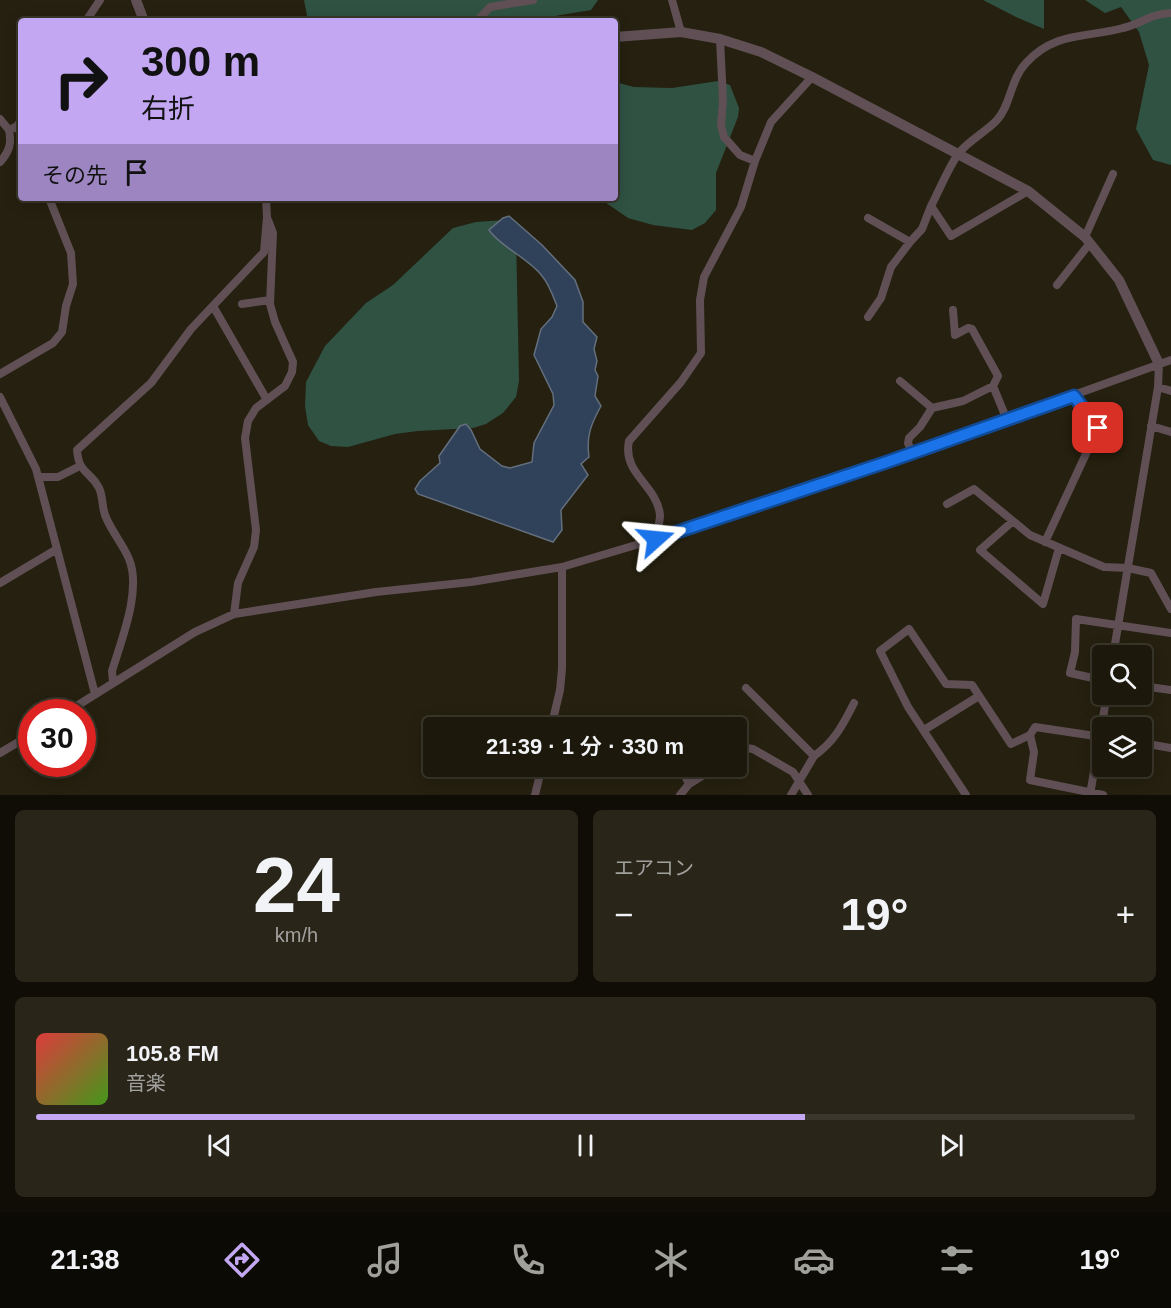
<!DOCTYPE html>
<html lang="ja">
<head>
<meta charset="utf-8">
<style>
	body { margin:0; font-family:Arial,"Noto Sans JP",sans-serif; background:#292519; color:#f1f3f6; height:100vh; display:flex; flex-direction:column; font-size:22px; white-space:nowrap }
	* { box-sizing:border-box; margin:0 }
	p { font-size:20px; color:#a0a09d }
	.icon { flex:none; width:33px; height:33px; fill:none; stroke:currentColor; stroke-width:2; stroke-linecap:round; stroke-linejoin:round }
	.map { position:relative; height:795px; overflow:hidden }
	.details { display:flex; flex-direction:column; gap:15px; padding:15px; background:#0f0d06; flex:1 }
	.details>* { flex:none }
	.hud { position:absolute; left:18px; top:18px; width:600px; height:183px; border-radius:6px; box-shadow:0 3px 15px #0003,0 0 0 2px #3a372c; background:#c3a7f2; color:#111; overflow:hidden }
	.fabs { position:absolute; left:1092px; top:645px; display:grid; gap:12px }
	.fabs a { display:grid; place-items:center; width:60px; height:60px; border-radius:6px; background:#1c180b; box-shadow:0 3px 15px #0003,0 0 0 2px #3a372c; font-size:30px }
	.speed { position:absolute; left:18px; top:699px; display:flex; gap:12px; font-size:30px; font-weight:700; text-align:center }
	.speed>* { display:grid; place-content:center; width:78px; height:78px; border-radius:50%; background:#1c180b; box-shadow:0 3px 15px #0003,0 0 0 2px #3a372c; line-height:1 }
	.speed .limit { border:9px solid #d22; background:#fff; color:#111 }
	.pin { position:absolute; display:grid; place-items:center; width:51px; height:51px; color:#fff; margin:-26px; border-radius:12px; box-shadow:0 3px 9px #0006 }
	.me { position:absolute; width:66px; margin:-33px; rotate:72deg; stroke-linejoin:round; filter:drop-shadow(0 0 4px #0008) }
	.turn { display:flex; align-items:center; gap:21px; height:126px; padding:0 24px; font-size:27px }
	.turn .icon { width:78px; height:78px; stroke-width:2.5 }
	.turn b { display:block; font-size:42px; line-height:51px }
	.then { display:flex; align-items:center; height:57px; padding:0 24px; background:#0003; gap:12px; font-size:22px }
	.big { font-size:45px; font-weight:600; line-height:1.1 }
	.details .card { flex:1; display:flex; flex-direction:column; justify-content:center; gap:9px; min-width:0; padding:0 21px; border-radius:9px; background:#292519 }
	.details .dial { align-items:center; gap:0 }
	.dial b { font-size:78px; line-height:1 }
	.song { display:flex; align-items:center; gap:18px }
	.cover { width:72px; height:72px; border-radius:9px; background:linear-gradient(135deg,hsl(0 70% 55%),hsl(100 70% 35%)) }
	.played { height:6px; border-radius:3px; background:linear-gradient(90deg,#c3a7f2 70%,#3a372c 70%) }
	.keys { display:flex; justify-content:space-around; direction:ltr }
	.heat { display:flex; justify-content:space-between; align-items:center; font-size:33px; direction:ltr }
	.details .tiles { flex:1; display:grid; gap:15px; grid-template-columns:1fr 1fr }
	.card:last-child { grid-column:span 2 }
	.trip { position:absolute; left:423px; top:717px; width:324px; height:60px; border-radius:6px; background:#1c180b; box-shadow:0 3px 15px #0003,0 0 0 2px #3a372c; font-weight:600; line-height:60px; text-align:center }
	.tab-bar { display:flex; height:96px; justify-content:space-around; align-items:center; background:#0b0a04; color:#a0a09d }
	.tab-bar .icon { width:42px; height:42px }
	.tab-bar .selected { color:#c3a7f2 }
	.tab-bar b { font-size:27px; color:#f1f3f6 }
	.map>svg:first-child { display:block }
	.forest { fill:#2f5243 }
	.water { fill:#30415a; stroke:#646f7d; stroke-width:1.5 }
	.lines { fill:none; stroke-linecap:round; stroke-linejoin:round }
	.minor { stroke:#605055; stroke-width:8 }
	.tertiary { stroke:#605055; stroke-width:10 }
	.route-casing { stroke:#114b97; stroke-width:15 }
	.route { stroke:#1a73e8; stroke-width:10 }
</style>
</head>
<body>
<div class="map">
<svg width="1171" height="795" viewBox="0 0 1171 795">
	<rect width="100%" height="100%" fill="#25200f"/>
	<path class="forest" d="M304,0H598L591,10L525,21H308Z
		M983,0H1044V29L1016,17Z
		M1085,0H1171V165L1153,160L1136,129L1149,65L1139,32L1121,7L1105,13Z
		M718,81L730,85L739,108L738,117L716,173V210L705,223L692,230L653,225L628,218L599,198H615V82L634,87L672,88Z
		M505,220L516,235L519,381L516,397L503,413L486,424L473,428L418,431L395,434L348,447L331,446L319,441L308,425L305,406L306,382L325,346L366,303L393,285L453,228L476,222Z"/>
	<path class="water" d="M509,216L542,245L575,280L583,302V322L597,337L594,349L597,361L595,370L598,376L595,396L601,406C591,424 586,436 589,457L581,464L588,475L561,510L562,530L553,542L418,494L415,489L420,481L440,463L439,456L460,426L466,424L471,430L480,449L502,466L510,468L532,462L534,443L554,405L553,394L534,355L541,329L552,317L557,306C553,296 549,284 542,276C530,259 499,246 489,230L503,218Z"/>
	<g class="lines">
		<path class="minor" d="M672,0L681,32
			M86,21L100,0
			M477,21L490,7L533,0
			M720,39L723,100L721,125L724,137L740,155L755,161
			M0,119L9,130L17,126L21,120
			M17,126L21,134
			M0,162C9,152 12,144 9,130
			M1028,191L951,236L931,206C939,191 949,166 959,153C969,140 986,132 997,120C1011,105 1010,80 1026,63C1055,31 1087,38 1123,28C1143,23 1149,14 1171,13
			M868,218L910,242L922,229L931,206
			M1085,237L1113,174
			M1057,285L1090,243
			M242,304L270,300
			M213,306L267,400
			M953,310L955,335L968,328L972,329L998,376L993,386
			M868,317L881,298L891,267L910,242
			M0,374L53,343L62,332L66,306L73,284L71,253L49,198
			M900,381L932,408L963,401L993,386L1007,420
			M1158,387L1171,391
			M0,397L36,469L95,694
			M1151,426L1171,432
			M912,453L908,443L909,438L920,427L932,408
			M38,477H58L80,466
			M947,504L974,489L1030,535L1104,567L1128,568L1151,573L1171,609
			M1013,521L980,550L1043,604L1059,548
			M656,539C657,531 660,522 660,515C657,485 622,474 629,441L681,382L701,353L700,300L704,277L741,207L755,161L771,122L812,77
			M1045,542L1098,428L1074,395
			M0,583L57,549
			M234,614L238,583L254,547L256,530L245,438L248,421L256,408L285,386L292,372L293,362L275,322L270,304L273,233L268,220
			M1113,656L1158,387L1159,364
			M1102,680L1070,673L1075,652L1076,619L1171,633
			M113,682L112,671C121,641 142,590 129,559C123,544 111,531 105,515C102,507 103,496 99,488C90,470 79,475 77,450L151,383L191,329L264,252L267,217L266,198
			M1142,686L1171,690
			M746,688L814,756L791,795
			M67,712L195,632L234,614L376,592L471,582L562,567L656,539L887,462L1171,360
			M551,728L560,690L562,669V567
			M924,730L979,696
			M1030,735L1034,752L1030,780L1103,795
			M1142,743L1171,748
			M0,753L32,734
			M736,754L746,748L753,749L793,772L808,795
			M814,756C834,742 843,725 854,703
			M686,778L689,784L718,766
			M535,795L542,766
			M680,795L689,784
			M966,795L908,707L880,651L909,629L946,684L972,685L1011,744L1030,735L1035,727L1102,737
			M1090,795L1107,694"/>
		<path class="tertiary" d="M136,0L144,21
			M615,37L681,32L720,39L761,52L812,77L1028,191L1085,237L1119,280L1159,364"/>
	</g>
	<g class="lines">
		<g class="route-casing">
			<path id="route" d="M656,539L887,462L1074,396L1098,428"/>
		</g>
		<use href="#route" class="route"/>
	</g>
</svg>
<div class="fabs">
<a><svg class="icon" aria-label="search" viewBox="0 0 24 24"><circle cx="10" cy="10" r="6"/><path d="M15 15l6 6"/></svg></a>
<a><svg class="icon" aria-label="layers" viewBox="0 0 24 24"><path d="M12 4l9 5-9 5-9-5zM3 14l9 5 9-5"/></svg></a>
</div>
<div class="speed"><div class="limit">30</div></div>
<div class="pin" style="left:1098px;top:428px;background:#d93025"><svg class="icon" aria-label="arrive" viewBox="0 0 24 24"><path d="M6 21V4h12l-3 4 3 4H6"/></svg></div>
<svg class="me" style="left:656px;top:539px" viewBox="-20 -20 40 40"><path d="M0-17L14 15 0 8-14 15z" fill="#1a73e8" stroke="#fff" stroke-width="4"/></svg>
<div class="trip">21:39 · 1 分 · 330 m</div>
<div class="hud">
<div class="turn"><svg class="icon" aria-label="right" viewBox="0 0 24 24"><path d="M7 20v-9h11M14 6l5 5-5 5"/></svg><div><b>300 m</b>右折</div></div>
<div class="then">その先<svg class="icon" aria-label="arrive" viewBox="0 0 24 24"><path d="M6 21V4h12l-3 4 3 4H6"/></svg></div>
</div>
</div>
<section class="details">
<div class="tiles">
<div class="card dial"><b>24</b><p>km/h</p></div>
<div class="card"><p>エアコン</p>
<div class="heat"><a>−</a><b class="big">19°</b><a>+</a></div>
</div>
<div class="card">
<div class="song"><i class="cover"></i><div><b>105.8 FM</b><p>音楽</p></div></div>
<div class="played"></div>
<div class="keys"><svg class="icon" aria-label="previous" viewBox="0 0 24 24"><path d="M18 5L8 12l10 7zM5 5v14"/></svg><svg class="icon" aria-label="pause" viewBox="0 0 24 24"><path d="M8 5v14M16 5v14"/></svg><svg class="icon" aria-label="next" viewBox="0 0 24 24"><path d="M6 5l10 7-10 7zM19 5v14"/></svg></div>
</div>
</div>
</section>
<nav class="tab-bar">
<b>21:38</b>
<svg class="icon selected" aria-label="directions" viewBox="0 0 24 24"><path d="M12 3l9 9-9 9-9-9zM9 14v-3h6M13 9l2 2-2 2"/></svg>
<svg class="icon" aria-label="music" viewBox="0 0 24 24"><path d="M9 18V5l10-2v13"/><circle cx="6" cy="18" r="3"/><circle cx="16" cy="16" r="3"/></svg>
<svg class="icon" aria-label="phone" viewBox="0 0 24 24"><path d="M5 4h4l2 5-3 2q2 4 5 5l2-3 5 2v4C11 20 4 13 5 4z"/></svg>
<svg class="icon" aria-label="climate" viewBox="0 0 24 24"><path d="M12 3v18M4 7l16 10M4 17L20 7"/></svg>
<svg class="icon" aria-label="car" viewBox="0 0 24 24"><path d="M5 17H2v-5l4-1 3-4h7l3 4 3 1v5h-3M9 17h6M6 11h13"/><circle cx="7" cy="17" r="2"/><circle cx="17" cy="17" r="2"/></svg>
<svg class="icon" aria-label="filters" viewBox="0 0 24 24"><path d="M4 7h16M4 17h16"/><circle cx="9" cy="7" r="2"/><circle cx="15" cy="17" r="2"/></svg>
<b>19°</b>
</nav>
</body>
</html>
